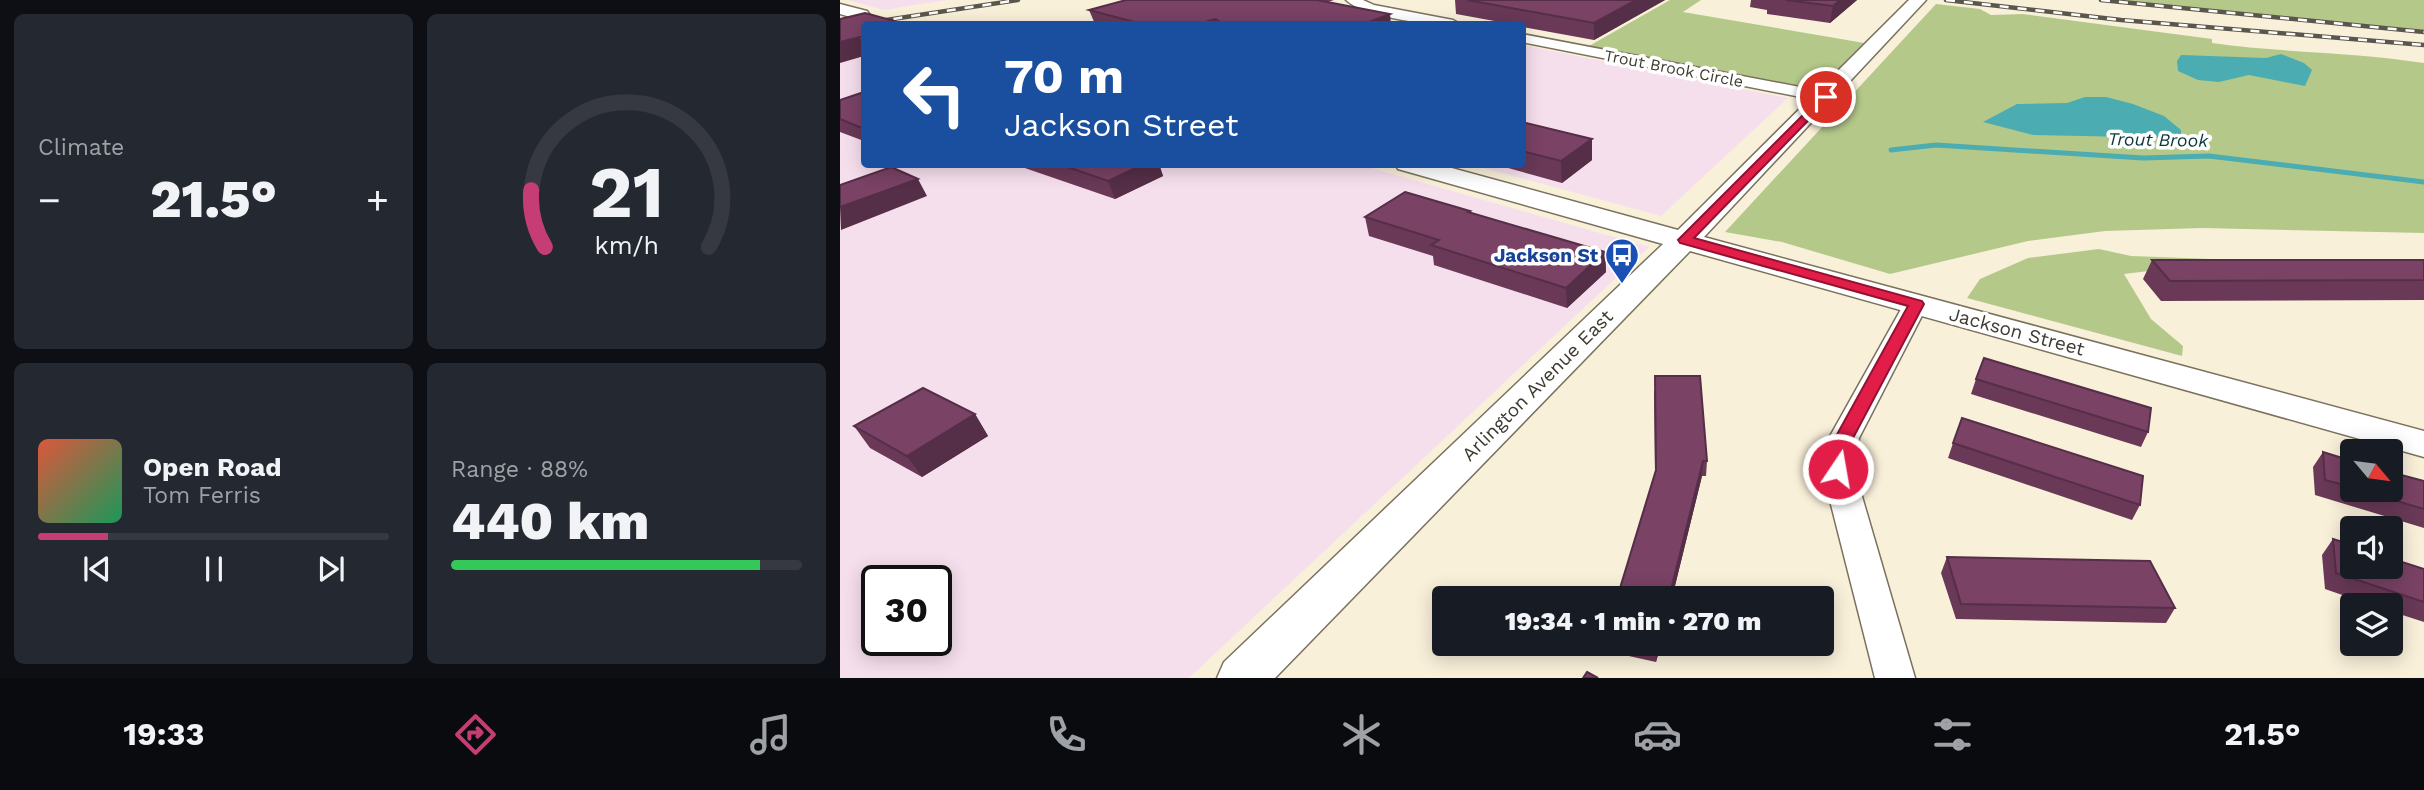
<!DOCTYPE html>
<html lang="en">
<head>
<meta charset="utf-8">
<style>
	body { margin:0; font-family:"Work Sans",sans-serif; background:#242831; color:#f1f3f6; height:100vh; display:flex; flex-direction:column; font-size:26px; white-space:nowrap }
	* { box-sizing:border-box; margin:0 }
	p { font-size:23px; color:#9ea1a6 }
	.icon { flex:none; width:38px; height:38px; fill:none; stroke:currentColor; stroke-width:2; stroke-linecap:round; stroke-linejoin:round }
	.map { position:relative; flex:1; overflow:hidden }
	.sheet { display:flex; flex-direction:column; gap:14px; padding:14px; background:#0d0f14; width:840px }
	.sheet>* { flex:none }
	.hud { position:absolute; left:21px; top:21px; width:665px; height:147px; border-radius:7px; box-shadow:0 4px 18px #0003; background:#1a4fa0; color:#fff; overflow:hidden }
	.needle { width:46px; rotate:119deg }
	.controls { position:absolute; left:1500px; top:439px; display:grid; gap:14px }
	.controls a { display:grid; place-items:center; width:63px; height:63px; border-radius:7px; background:#171b24; box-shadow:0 4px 18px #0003; font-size:35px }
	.speed { position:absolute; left:21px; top:565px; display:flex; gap:14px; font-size:35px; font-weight:700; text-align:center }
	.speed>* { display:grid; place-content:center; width:91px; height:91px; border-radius:50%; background:#171b24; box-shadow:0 4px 18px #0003; line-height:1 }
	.speed .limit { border:4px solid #111; border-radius:10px; background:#fff; color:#111 }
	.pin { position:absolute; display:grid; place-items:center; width:60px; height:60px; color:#fff; margin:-30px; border:4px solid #fff; border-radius:50%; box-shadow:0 2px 7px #0007 }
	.me { position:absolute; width:77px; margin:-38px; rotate:12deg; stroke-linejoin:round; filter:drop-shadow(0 0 5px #0008) }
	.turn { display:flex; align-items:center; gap:24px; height:147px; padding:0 28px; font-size:32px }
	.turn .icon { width:91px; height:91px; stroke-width:2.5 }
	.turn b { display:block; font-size:49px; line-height:60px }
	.big { font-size:52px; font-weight:800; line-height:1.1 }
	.sheet .widget { flex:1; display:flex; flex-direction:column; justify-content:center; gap:10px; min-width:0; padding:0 24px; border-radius:10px; background:#242831 }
	.sheet .dial { align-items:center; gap:0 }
	.dial svg { height:182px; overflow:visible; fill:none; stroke:#363941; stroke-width:7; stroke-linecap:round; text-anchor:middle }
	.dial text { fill:#f1f3f6; stroke:none }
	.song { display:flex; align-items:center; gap:21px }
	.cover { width:84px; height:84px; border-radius:10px; background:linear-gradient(135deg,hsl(10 70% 55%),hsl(150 70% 35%)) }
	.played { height:7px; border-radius:4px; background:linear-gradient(90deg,#c63c74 20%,#363941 20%) }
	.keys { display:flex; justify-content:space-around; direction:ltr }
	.heat { display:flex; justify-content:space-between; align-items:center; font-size:38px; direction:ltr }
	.charge { height:10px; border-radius:5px; background:linear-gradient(90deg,#34c759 88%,#363941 0) }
	.sheet .tiles { flex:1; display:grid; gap:14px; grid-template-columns:repeat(2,1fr) }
	.trip { position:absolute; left:592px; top:586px; width:402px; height:70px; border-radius:7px; background:#171b24; box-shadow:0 4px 18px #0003; font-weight:800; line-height:70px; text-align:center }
	.tab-bar { display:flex; height:112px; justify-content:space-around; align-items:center; background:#090b0e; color:#9ea1a6 }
	.tab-bar .icon { width:49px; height:49px }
	.tab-bar .current { color:#c63c74 }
	.tab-bar b { font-size:32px; color:#f1f3f6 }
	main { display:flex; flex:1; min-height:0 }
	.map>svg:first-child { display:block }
	.industrial { fill:#f6dfed; fill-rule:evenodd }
	.green { fill:#b4c88a }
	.water { fill:#4bacb1 }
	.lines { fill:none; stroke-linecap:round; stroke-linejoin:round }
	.stream { stroke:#4bacb1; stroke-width:5 }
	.minor-casing { stroke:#7a725e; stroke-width:3 }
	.tertiary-casing { stroke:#7a725e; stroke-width:3 }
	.minor { fill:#fff; fill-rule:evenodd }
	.tertiary { fill:#fff; fill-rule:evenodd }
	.rail-casing { stroke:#5a564b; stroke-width:4.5 }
	.rail { stroke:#fefefe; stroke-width:2.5; stroke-dasharray:9; stroke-linecap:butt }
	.wall { fill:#693957 }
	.shaded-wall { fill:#552e47 }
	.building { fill:#7a4265; stroke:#552e47; stroke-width:2 }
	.route { fill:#e11d48; stroke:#92132f; stroke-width:2 }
	.labels { text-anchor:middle; stroke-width:7; stroke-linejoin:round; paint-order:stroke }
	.far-street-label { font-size:16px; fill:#3d3a31; stroke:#fefefe }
	.far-water-label { font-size:18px; font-style:italic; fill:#08373a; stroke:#fefefe }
	.transit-label { font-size:19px; font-weight:bold; fill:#164399; stroke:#fefefe; text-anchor:end }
	.street-label { font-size:19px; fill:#3d3a31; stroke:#fefefe }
</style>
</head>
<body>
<main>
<section class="sheet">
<div class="tiles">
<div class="widget"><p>Climate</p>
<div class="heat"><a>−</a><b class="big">21.5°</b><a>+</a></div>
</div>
<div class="widget dial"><svg viewBox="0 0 100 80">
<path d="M14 69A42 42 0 1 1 86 69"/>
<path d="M14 69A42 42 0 0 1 8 44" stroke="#c63c74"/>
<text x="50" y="56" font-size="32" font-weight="700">21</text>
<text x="50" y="72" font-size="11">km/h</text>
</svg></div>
<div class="widget">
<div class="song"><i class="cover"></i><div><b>Open Road</b><p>Tom Ferris</p></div></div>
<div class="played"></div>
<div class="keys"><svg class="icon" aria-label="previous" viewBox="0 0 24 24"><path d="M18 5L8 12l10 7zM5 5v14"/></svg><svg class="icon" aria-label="pause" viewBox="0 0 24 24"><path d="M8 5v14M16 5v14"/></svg><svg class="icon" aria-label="next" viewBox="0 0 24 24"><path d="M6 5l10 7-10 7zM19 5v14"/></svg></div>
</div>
<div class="widget"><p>Range · 88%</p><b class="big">440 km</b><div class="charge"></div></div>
</div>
</section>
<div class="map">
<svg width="1584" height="678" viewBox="0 0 1584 678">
	<rect width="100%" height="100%" fill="#f9f0da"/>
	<path class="industrial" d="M7,0H107L44,10Z
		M0,16L31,24H24V164L521,165L809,247L349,678H0ZM37,581H96V640H37Z
		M683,45L948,98L821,216L632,165L682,164Z"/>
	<path class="green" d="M830,0H861L843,12L1036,45L986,97L742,50Z
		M1261,0H1584V32Z
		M1096,4L1140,9L1151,15L1183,14L1372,39V43C1443,53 1514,52 1584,63V233L1362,228L1265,231L1188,241L1050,274L942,242L885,232Z
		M1259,249L1291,256L1399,260L1284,274L1311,319L1343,346L1342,356L1127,298L1140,279L1188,258Z"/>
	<path class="water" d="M1441,54L1464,63L1472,70L1465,86L1409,75L1379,82L1358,80L1338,71L1337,61L1341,55L1426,58Z
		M1245,97H1266L1293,104L1324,116L1341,130V138L1193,135L1143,122L1177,104L1227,103Z"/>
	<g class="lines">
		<path class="stream" d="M1051,150L1096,145L1303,158L1369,156L1584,182"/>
		<g class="minor-casing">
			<path id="minor" d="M506,0H523L534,5L613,20L620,24C594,26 525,18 506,0Z
				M682,34L986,92L994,97L986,102L682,42Z
				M1076,297L1085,299L1088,304L1019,438L1014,469L1075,678H1035L982,469L989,438L1064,304L1067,299Z"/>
		</g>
		<g class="tertiary-casing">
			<path id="tertiary" d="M1069,0H1086L864,237L1584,431V457L850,251L435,678H377L384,662L823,244L558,169L555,164H597L838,230Z
				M0,4L27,11L30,15L21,20L0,14Z"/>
		</g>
		<use href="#minor" class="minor"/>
		<use href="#tertiary" class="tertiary"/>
		<g class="rail-casing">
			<path id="rail" d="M1106,0L1281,20L1584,45
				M1261,0L1584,32
				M0,27L178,0"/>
		</g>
		<use href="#rail" class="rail"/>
	</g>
	<path class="wall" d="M286,0H494L488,2L551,24H255L249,10Z
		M615,0H825L754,40L682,27V24H671L616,14Z
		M911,0H1017L990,23L927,14V10L910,7Z
		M24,92V141L0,132V100Z
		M682,122L752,139V160L722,183L654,164H682Z
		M178,164H319L323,176L275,199L179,166Z
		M630,213L765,252L766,272L727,308L594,265L593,256L529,236L525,217Z
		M1312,260H1584V300L1321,301L1303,279Z
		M1136,379L1308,432L1301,447L1131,394Z
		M814,390L867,461L866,476H862L832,598H777L815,472Z
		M135,414L148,436L82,477L30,448L14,426Z
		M1113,443L1300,505L1292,520L1108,458Z
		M1483,452L1512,461V490H1550L1584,481V528L1475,495L1473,467Z
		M1493,539L1584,569V622L1550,611V606H1534L1485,589L1482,555Z
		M1107,557L1335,608L1326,623L1116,619L1101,573Z
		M765,644H821L816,662L766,651Z"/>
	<path class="shaded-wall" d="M796,0H825L754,40V23Z
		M1000,0H1017L990,23L993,6Z
		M550,14L551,24H524Z
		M376,19L377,24H357Z
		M20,37L24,45V56L0,63V42Z
		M752,139V160L722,183L721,161Z
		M304,164H319L323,176L275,199L268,181Z
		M78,179L87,196L1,230L0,207Z
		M765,252L766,272L727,308L726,288Z
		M135,414L148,436L82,477L67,456Z
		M863,461L862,476L832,598H829Z
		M817,644H821L816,662L817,647Z"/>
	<path class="building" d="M286,0H477L550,14L524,24H382L376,19L357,24H302L249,10Z
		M627,0H796L754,23Z
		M946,0H1000L993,6Z
		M25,13L65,24H24V38L20,37L0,42V19Z
		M24,92V129L0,119V100Z
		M682,122L752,139L721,161L682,151Z
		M219,164H304L268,181Z
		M51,167L78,179L0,207V185Z
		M565,192L630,211L628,212L765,252L726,288L591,245L599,240L525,217Z
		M1312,260H1584V280L1330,281Z
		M1144,358L1311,408L1308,432L1136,379Z
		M815,376H860L867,461H863L829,598H777L816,470Z
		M83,388L135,414L67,456L14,426Z
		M1122,418L1303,476L1300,505L1113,443Z
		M1483,452L1512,461V487L1485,480Z
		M1550,472L1584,481V509L1520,490H1550Z
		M1493,539L1512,545V567H1550V558L1584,569V602L1496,573Z
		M1107,557L1310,561L1335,608L1121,604Z
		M803,644H817V647Z
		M747,672L758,678H743Z"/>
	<path class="route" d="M983,95L991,97L854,238L1082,301L1084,304L1013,438L1005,474H992L989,469L995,438L1068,306L840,243L838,240Z"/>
	<defs>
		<g id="bus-pin" transform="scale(1.75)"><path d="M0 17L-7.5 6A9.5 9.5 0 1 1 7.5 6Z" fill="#1a4fb4" stroke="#fefefe"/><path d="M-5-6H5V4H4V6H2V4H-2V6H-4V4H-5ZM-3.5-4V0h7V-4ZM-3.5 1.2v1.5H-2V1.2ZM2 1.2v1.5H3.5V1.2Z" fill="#fff"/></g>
	</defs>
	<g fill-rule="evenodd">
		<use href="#bus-pin" x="782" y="255"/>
	</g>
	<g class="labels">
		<g class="far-street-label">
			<text transform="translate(834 68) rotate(11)" y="6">Trout Brook Circle</text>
		</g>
		<g class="far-water-label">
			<text transform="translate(1318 140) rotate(1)" y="6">Trout Brook</text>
		</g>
		<g class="transit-label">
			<text x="758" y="262">Jackson St</text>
		</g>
		<g class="street-label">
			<text transform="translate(1177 331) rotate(15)" y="7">Jackson Street</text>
			<text transform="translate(697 385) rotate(-45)" y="7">Arlington Avenue East</text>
		</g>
	</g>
</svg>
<div class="controls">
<a><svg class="needle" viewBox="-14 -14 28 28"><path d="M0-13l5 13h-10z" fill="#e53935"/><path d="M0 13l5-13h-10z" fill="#9ea1a6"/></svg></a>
<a><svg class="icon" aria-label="sound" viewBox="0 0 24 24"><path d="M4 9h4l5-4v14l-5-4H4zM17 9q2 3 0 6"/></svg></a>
<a><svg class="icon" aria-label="layers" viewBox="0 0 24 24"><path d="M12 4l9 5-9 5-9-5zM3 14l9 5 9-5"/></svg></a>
</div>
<div class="speed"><div class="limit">30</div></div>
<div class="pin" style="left:986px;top:97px;background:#d93025"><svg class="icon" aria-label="arrive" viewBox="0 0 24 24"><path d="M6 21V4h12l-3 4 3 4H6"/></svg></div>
<svg class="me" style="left:998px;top:469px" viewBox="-20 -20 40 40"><circle r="17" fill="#e11d48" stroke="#fff" stroke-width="3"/><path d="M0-11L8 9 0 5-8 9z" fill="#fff"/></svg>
<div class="trip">19:34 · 1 min · 270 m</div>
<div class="hud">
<div class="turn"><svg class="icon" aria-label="left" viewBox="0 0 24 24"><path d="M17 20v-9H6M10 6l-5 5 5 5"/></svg><div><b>70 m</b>Jackson Street</div></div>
</div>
</div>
</main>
<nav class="tab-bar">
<b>19:33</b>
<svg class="icon current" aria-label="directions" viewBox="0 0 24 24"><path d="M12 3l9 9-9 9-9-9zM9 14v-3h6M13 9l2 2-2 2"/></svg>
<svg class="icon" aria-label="music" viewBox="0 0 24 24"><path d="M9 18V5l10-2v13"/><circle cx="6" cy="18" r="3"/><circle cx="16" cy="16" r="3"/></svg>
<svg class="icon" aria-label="phone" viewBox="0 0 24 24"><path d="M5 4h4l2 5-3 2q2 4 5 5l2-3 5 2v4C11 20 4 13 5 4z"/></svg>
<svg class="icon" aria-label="climate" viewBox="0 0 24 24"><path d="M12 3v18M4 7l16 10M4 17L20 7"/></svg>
<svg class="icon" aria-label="car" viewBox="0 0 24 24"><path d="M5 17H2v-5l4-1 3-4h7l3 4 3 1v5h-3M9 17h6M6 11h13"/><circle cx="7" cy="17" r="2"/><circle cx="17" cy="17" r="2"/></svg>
<svg class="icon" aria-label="filters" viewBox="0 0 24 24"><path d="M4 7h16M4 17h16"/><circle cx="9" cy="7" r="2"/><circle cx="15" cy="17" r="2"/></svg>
<b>21.5°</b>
</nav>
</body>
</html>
